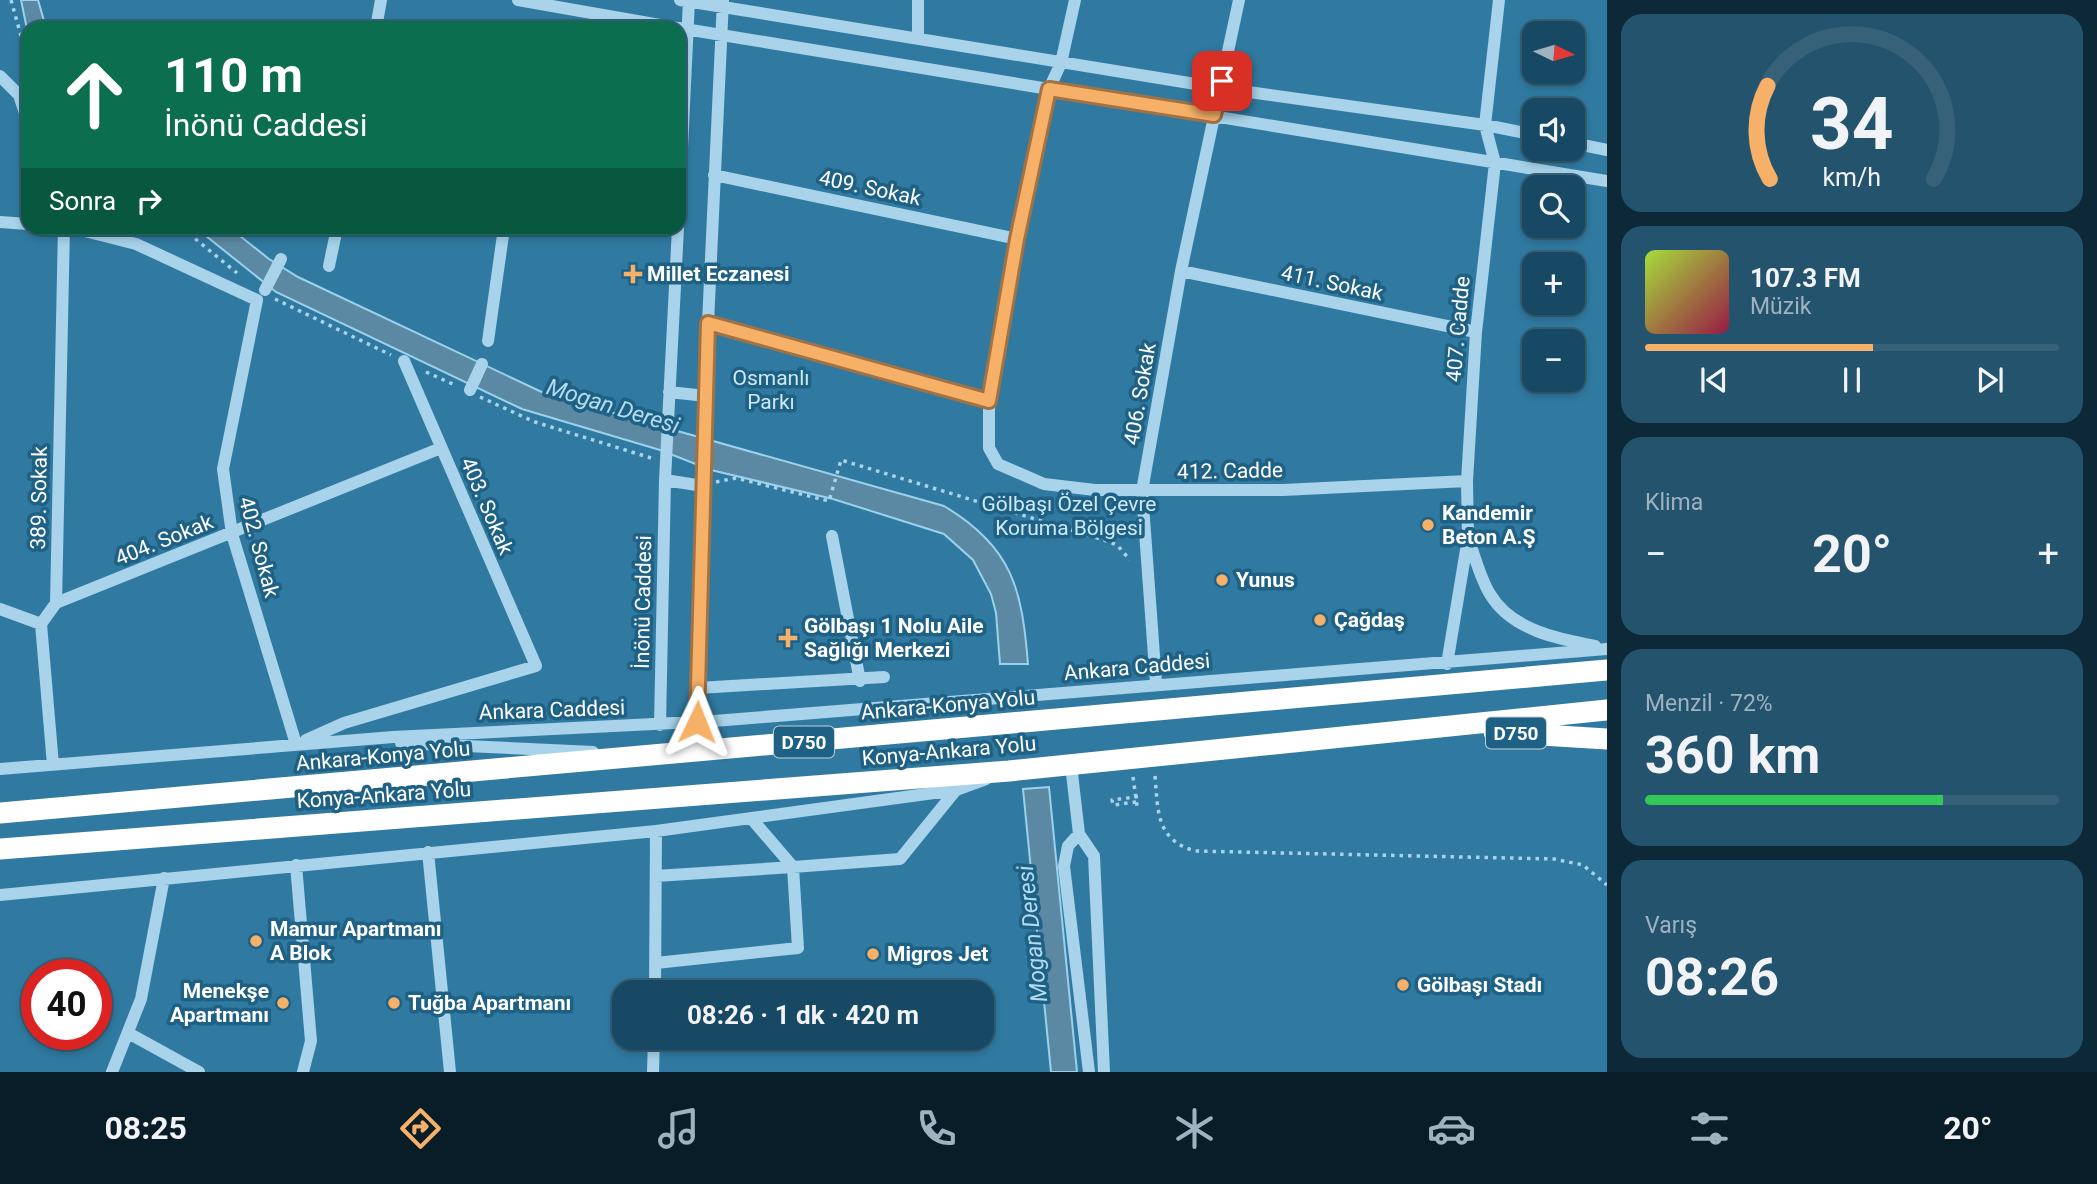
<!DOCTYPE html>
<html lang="tr">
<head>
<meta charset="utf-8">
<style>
	body { margin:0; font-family:Roboto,sans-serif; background:#24536d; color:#f1f3f6; height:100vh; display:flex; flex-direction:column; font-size:26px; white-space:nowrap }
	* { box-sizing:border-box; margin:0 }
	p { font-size:23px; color:#9eb2bf }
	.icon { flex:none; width:38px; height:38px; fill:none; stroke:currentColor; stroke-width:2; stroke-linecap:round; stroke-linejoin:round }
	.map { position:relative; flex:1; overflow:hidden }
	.details { display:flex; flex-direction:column; gap:14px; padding:14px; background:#0d2837; width:490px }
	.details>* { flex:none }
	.banner { position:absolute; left:21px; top:21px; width:665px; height:214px; border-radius:21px; box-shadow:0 4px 10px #0003,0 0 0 2px #366178; background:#0b6e4f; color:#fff; overflow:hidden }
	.needle { width:46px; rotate:95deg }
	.buttons { position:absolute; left:1522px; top:21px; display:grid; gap:14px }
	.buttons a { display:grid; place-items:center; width:63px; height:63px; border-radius:14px; background:#174964; box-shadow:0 4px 10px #0003,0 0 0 2px #366178; font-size:35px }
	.speed { position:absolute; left:21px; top:959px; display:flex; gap:14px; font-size:35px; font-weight:700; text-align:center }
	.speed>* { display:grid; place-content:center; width:91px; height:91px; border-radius:50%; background:#174964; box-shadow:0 4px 10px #0003,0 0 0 2px #366178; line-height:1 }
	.speed .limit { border:10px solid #d22; background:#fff; color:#111 }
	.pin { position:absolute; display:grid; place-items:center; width:60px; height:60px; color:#fff; margin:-30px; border-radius:14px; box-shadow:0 4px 10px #0006 }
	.me { position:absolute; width:77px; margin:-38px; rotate:2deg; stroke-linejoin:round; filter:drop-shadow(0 0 5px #0008) }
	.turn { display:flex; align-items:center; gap:24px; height:147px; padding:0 28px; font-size:32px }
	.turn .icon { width:91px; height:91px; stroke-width:2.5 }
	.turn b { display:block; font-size:49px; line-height:60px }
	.then { display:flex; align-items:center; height:66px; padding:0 28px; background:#0003; gap:14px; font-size:26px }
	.big { font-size:52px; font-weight:700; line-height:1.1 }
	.details .tile { flex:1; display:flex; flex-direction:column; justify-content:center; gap:10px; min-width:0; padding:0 24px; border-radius:21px; background:#24536d }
	.details .dial { align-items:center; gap:0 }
	.dial svg { height:182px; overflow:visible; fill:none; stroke:#366178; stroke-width:7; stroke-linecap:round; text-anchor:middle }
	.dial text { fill:#f1f3f6; stroke:none }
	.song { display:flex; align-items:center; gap:21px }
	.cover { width:84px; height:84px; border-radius:10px; background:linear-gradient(135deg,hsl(80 70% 55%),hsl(340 70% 35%)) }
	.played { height:7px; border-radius:4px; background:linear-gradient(90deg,#f7b068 55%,#366178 55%) }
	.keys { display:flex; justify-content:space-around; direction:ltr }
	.heat { display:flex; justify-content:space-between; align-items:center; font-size:38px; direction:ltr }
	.charge { height:10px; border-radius:5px; background:linear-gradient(90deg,#34c759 72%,#366178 0) }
	.trip { position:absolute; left:612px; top:980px; width:382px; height:70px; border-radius:21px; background:#174964; box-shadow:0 4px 10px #0003,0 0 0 2px #366178; font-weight:700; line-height:70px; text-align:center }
	.tab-bar { display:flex; height:112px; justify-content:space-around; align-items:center; background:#091d28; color:#9eb2bf }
	.tab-bar .icon { width:49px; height:49px }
	.tab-bar .active { color:#f7b068 }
	.tab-bar b { font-size:32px; color:#f1f3f6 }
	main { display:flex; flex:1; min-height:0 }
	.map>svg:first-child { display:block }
	.green { fill:#307aa1; fill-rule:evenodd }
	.water { fill:#5b89a3; stroke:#9bd1eb; stroke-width:2 }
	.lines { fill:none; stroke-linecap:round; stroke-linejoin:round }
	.path { stroke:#a8d3ea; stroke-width:3.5; stroke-dasharray:3.5 5; stroke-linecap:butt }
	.minor { stroke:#a8d3ea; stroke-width:12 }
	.highway { stroke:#fff; stroke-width:21 }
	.route-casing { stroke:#a17244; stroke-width:18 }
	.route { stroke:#f7b068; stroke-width:12 }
	.poi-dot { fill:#f7b068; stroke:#1f6185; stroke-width:2.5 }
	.labels { text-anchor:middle; stroke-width:7; stroke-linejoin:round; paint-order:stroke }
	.shield { fill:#1f6185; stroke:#bcd0da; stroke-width:2 }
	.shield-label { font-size:19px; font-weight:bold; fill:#fff }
	.street-label { font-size:21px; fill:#fff; stroke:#1f6185 }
	.poi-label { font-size:21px; font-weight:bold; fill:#fff; stroke:#1f6185; text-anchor:start }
	.park-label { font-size:21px; fill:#cce9f7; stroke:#1f6185 }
	.water-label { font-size:23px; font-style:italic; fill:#b3dcf1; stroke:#1f6185 }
</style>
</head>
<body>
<main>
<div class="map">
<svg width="1607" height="1072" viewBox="0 0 1607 1072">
	<rect width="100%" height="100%" fill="#1f6185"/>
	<path class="green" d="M0,0H1607V1072H0ZM28,28H679V228H28ZM1535,33H1573V72H1535ZM1535,110H1573V149H1535ZM1535,187H1573V226H1535ZM1535,264H1573V303H1535ZM1535,341H1573V380H1535ZM37,975H96V1034H37ZM625,992H982V1038H625Z"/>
	<path class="water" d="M21,0H38L46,28H28V34Z
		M196,228H230L269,259L298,277L546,394L944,506C1013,547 1022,590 1028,664H1000L996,613L991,594L973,560L944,534L833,499L711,470L660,450L522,409L276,292Z
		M1049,787L1077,1072H1051L1023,789Z"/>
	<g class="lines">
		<path class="path" d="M11,0L28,61
			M182,228L237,273
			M275,299L391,355
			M426,372L457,386
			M480,397L535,422L651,458
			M716,482L736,478L829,501L841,460L1104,540L1117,545L1130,560
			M1155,776C1158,811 1156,840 1195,851L1554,859L1583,865L1607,885
			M1133,777L1137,806
			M1136,802L1113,805L1112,800L1142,796"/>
		<path class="minor" d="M518,0L677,28
			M680,0L1220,88L1485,125L1535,135
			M1075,0L1061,63L1049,89L1017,239L989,401V448L998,464L1044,484L1095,490H1283L1467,481
			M376,28L381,0
			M679,28L1607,181
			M918,39V0
			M0,76L19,95L28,122
			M1573,143L1607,150
			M714,175L1017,239
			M679,212L689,0
			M0,222L28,224
			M73,228L136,244L257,300L223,469L232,534L296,744
			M329,266L337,228
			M1181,271L1476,332
			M265,290L281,259
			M708,323L989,401
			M488,341L504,228
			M470,390L482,364
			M669,392L706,396
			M665,480L703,486
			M832,536L860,681
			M1468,538C1475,556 1480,578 1490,594C1511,630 1558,639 1595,646
			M56,603L441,448
			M0,609L41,624
			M1447,664L1468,538L1467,481L1476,332L1495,163L1485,125L1499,0
			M1156,683L1142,491L1181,271L1239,0
			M698,688L884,677
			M697,722L708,323L723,0
			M660,725L665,480L678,228
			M306,740L344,723L536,666L404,361
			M401,743L593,752
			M53,765L41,624L56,603L64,228
			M1071,765L1079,834L1094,856L1104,1072
			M0,769L393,737L714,721L1607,649
			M751,818L793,867L900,859L956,790
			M1079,834L1068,846L1064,866L1089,1072
			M428,852L450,1072
			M296,865L311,1041L303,1072
			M0,895L656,831L956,790L986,779
			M656,963L798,948L793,867L656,876
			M655,992L656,831
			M130,1034L199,1072
			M112,1072L141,999L164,878
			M653,1072L654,1038"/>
		<path class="highway" d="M1494,732L1607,739
			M0,813L1607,670
			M0,849L1009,771L1607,710"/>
	</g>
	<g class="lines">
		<g class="route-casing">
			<path id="route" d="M697,722L708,323L989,401L1017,239L1049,89L1214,115L1222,81"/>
		</g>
		<use href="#route" class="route"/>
	</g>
	<g class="poi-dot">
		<path d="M629.5 263.5h7v7h7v7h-7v7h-7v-7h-7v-7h7z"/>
		<circle cx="1428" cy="525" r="7"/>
		<circle cx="1222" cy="580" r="7"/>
		<circle cx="1320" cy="620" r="7"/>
		<path d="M784.5 627.5h7v7h7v7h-7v7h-7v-7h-7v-7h7z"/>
		<circle cx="256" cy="941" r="7"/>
		<circle cx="873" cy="954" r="7"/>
		<circle cx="1403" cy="985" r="7"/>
		<circle cx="283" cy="1003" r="7"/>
		<circle cx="394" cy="1003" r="7"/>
	</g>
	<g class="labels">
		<g class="shield">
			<rect x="1486" y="717.5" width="60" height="31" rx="5"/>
			<rect x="774" y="726.5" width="60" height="31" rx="5"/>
		</g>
		<g class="shield-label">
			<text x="1516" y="740">D750</text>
			<text x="804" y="749">D750</text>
		</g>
		<g class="street-label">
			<text transform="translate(870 188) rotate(12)" y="7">409. Sokak</text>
			<text transform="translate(1332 283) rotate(12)" y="7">411. Sokak</text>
			<text transform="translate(1458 329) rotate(-85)" y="7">407. Cadde</text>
			<text transform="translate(1140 394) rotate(-80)" y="7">406. Sokak</text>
			<text transform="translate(1230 471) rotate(-1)" y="7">412. Cadde</text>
			<text transform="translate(39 498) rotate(-89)" y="7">389. Sokak</text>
			<text transform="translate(487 506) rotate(67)" y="7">403. Sokak</text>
			<text transform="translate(164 540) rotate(-22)" y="7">404. Sokak</text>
			<text transform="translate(259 547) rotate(75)" y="7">402. Sokak</text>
			<text transform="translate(643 602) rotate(-89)" y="7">İnönü Caddesi</text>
			<text transform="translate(1137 667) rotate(-5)" y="7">Ankara Caddesi</text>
			<text transform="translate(948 705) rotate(-5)" y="7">Ankara-Konya Yolu</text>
			<text transform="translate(552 710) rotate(-2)" y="7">Ankara Caddesi</text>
			<text transform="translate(949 751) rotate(-5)" y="7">Konya-Ankara Yolu</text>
			<text transform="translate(383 756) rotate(-5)" y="7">Ankara-Konya Yolu</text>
			<text transform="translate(384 795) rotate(-4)" y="7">Konya-Ankara Yolu</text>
		</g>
		<g class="poi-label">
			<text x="647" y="281">Millet Eczanesi</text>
			<text x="1442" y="520">Kandemir<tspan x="1442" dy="24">Beton A.Ş</tspan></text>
			<text x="1236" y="587">Yunus</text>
			<text x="1334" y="627">Çağdaş</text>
			<text x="804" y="633">Gölbaşı 1 Nolu Aile<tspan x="804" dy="24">Sağlığı Merkezi</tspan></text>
			<text x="270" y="936">Mamur Apartmanı<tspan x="270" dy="24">A Blok</tspan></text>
			<text x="887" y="961">Migros Jet</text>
			<text x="1417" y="992">Gölbaşı Stadı</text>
			<text x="269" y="998" text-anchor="end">Menekşe<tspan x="269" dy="24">Apartmanı</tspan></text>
			<text x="408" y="1010">Tuğba Apartmanı</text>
		</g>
		<g class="park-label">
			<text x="771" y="385">Osmanlı<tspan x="771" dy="24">Parkı</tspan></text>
			<text x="1069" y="511">Gölbaşı Özel Çevre<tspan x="1069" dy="24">Koruma Bölgesi</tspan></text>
		</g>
		<g class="water-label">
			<text transform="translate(613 406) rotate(17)" y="8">Mogan Deresi</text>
			<text transform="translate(1032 934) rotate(-96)" y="8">Mogan Deresi</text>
		</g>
	</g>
</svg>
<div class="buttons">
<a><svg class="needle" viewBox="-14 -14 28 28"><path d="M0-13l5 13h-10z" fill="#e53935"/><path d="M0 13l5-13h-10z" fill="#9eb2bf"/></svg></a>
<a><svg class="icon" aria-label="sound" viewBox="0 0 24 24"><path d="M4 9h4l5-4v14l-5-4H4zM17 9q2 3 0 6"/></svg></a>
<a><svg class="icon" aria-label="search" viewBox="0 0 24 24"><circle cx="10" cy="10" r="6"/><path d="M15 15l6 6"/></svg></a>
<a>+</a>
<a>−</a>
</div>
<div class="speed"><div class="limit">40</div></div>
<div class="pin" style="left:1222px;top:81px;background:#d93025"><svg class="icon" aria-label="arrive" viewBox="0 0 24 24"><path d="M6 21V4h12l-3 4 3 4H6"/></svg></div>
<svg class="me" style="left:697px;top:722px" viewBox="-20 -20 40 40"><path d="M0-17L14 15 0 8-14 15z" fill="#f7b068" stroke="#fff" stroke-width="4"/></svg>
<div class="trip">08:26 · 1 dk · 420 m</div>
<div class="banner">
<div class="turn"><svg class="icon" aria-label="ahead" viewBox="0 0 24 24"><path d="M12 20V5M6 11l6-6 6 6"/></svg><div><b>110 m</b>İnönü Caddesi</div></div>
<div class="then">Sonra<svg class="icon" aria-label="right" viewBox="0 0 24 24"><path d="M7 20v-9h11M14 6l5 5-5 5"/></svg></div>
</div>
</div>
<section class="details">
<div class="tile dial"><svg viewBox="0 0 100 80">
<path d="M14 69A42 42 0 1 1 86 69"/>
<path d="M14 69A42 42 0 0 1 13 28" stroke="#f7b068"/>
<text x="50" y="56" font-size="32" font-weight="700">34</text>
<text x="50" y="72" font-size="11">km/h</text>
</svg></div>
<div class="tile">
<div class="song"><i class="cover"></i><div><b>107.3 FM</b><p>Müzik</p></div></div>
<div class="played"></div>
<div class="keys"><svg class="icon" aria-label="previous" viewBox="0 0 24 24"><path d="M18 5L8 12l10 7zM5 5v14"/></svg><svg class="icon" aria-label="pause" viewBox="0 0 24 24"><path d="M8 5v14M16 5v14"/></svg><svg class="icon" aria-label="next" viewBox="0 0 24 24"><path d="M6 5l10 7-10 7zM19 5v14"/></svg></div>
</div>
<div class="tile"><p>Klima</p>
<div class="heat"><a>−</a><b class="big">20°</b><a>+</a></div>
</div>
<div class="tile"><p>Menzil · 72%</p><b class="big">360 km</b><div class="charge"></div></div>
<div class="tile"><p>Varış</p><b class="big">08:26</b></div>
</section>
</main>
<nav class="tab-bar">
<b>08:25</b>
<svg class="icon active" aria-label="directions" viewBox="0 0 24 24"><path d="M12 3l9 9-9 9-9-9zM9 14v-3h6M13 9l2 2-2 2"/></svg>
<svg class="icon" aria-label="music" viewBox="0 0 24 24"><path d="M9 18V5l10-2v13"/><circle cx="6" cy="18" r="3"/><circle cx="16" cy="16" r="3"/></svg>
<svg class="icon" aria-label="phone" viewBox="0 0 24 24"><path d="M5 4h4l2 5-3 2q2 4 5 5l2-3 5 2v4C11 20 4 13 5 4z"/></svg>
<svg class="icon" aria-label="climate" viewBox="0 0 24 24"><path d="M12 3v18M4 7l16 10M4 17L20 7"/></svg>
<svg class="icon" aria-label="car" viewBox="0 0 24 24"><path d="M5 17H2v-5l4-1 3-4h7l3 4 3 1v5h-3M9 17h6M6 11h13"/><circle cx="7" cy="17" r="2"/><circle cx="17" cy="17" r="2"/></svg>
<svg class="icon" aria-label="filters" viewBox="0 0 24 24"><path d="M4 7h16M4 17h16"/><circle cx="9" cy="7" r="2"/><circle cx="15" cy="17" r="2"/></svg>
<b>20°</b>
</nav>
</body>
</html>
